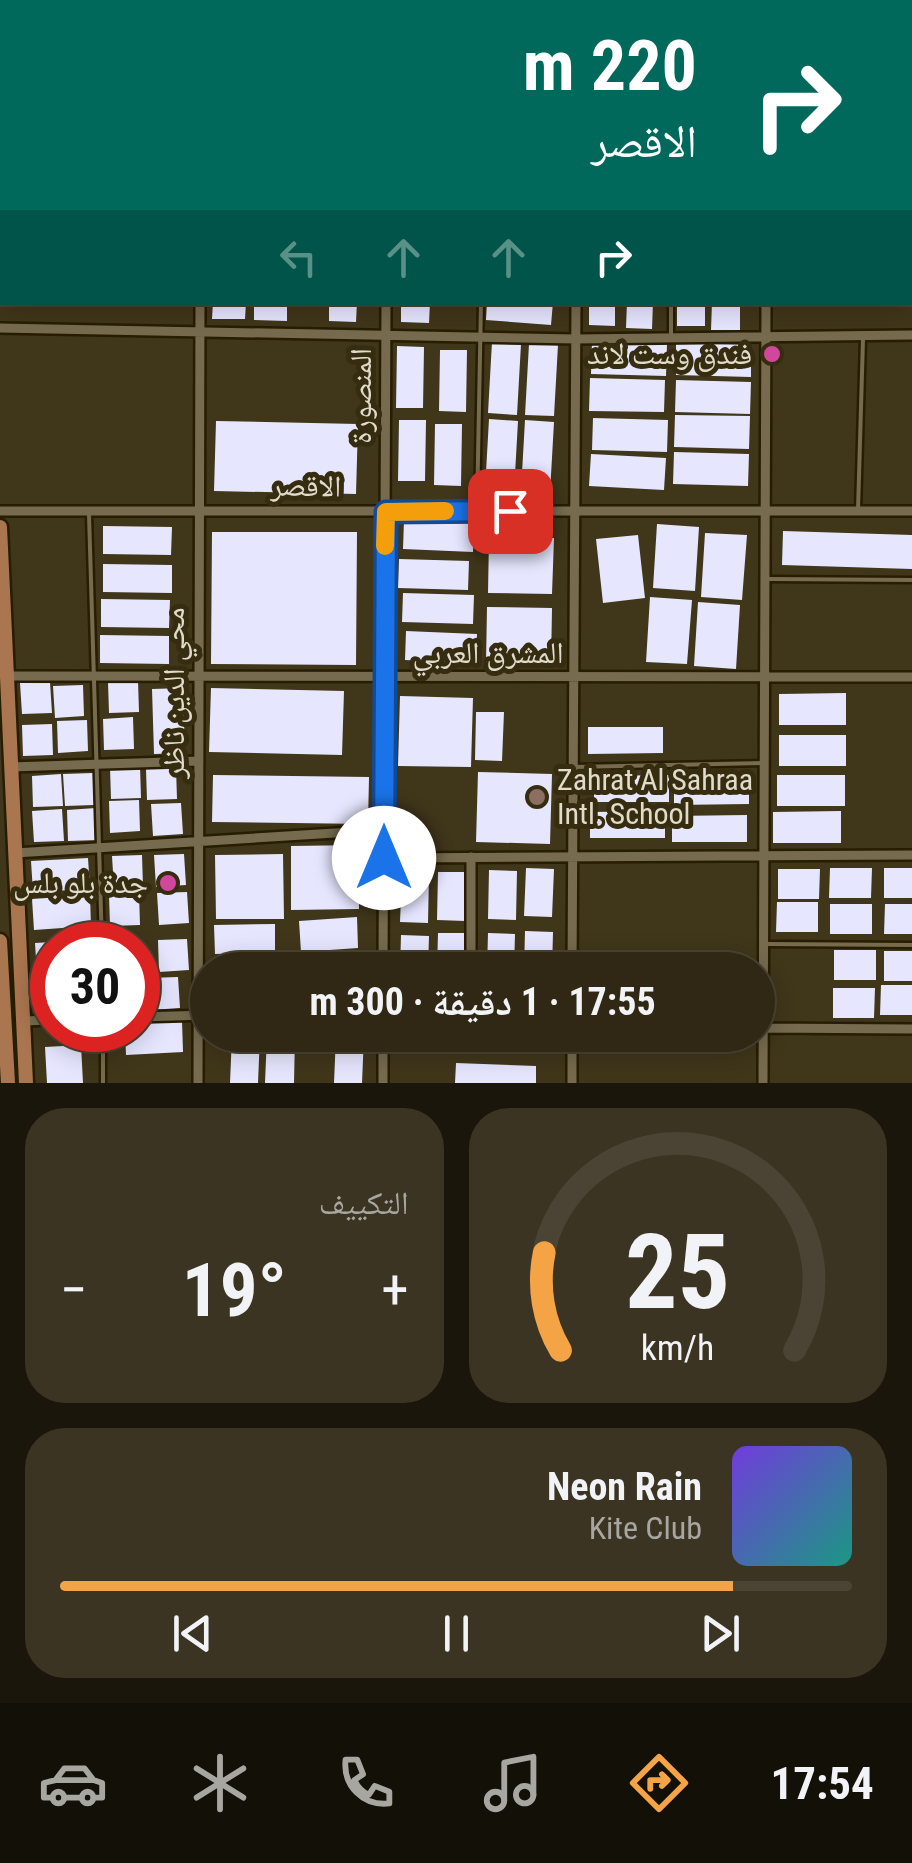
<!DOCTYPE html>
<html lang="ar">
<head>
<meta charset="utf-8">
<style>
	body { margin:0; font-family:"Roboto Condensed","Noto Naskh Arabic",sans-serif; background:#3c3422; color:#f1f3f6; direction:rtl; height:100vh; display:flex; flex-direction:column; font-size:38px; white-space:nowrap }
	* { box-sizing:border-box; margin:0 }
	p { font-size:32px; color:#a8a6a0 }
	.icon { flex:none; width:55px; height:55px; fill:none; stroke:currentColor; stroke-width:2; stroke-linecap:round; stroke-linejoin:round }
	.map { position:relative; height:1083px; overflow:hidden; direction:ltr }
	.side { display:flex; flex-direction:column; gap:25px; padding:25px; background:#1a160b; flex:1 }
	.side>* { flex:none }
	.top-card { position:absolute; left:0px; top:0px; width:912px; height:305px; box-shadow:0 5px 25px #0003,0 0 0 2px #4b4434; direction:rtl; background:#00695c; color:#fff; overflow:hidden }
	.speed { position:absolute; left:30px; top:922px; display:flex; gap:20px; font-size:50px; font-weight:700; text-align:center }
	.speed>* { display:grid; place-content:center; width:130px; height:130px; border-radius:50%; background:#302814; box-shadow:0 5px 25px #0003,0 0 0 2px #4b4434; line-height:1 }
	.speed .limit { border:15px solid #d22; background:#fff; color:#111 }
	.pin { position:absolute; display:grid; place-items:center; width:85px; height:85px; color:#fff; margin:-42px; border-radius:20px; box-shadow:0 5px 15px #0006 }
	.me { position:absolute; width:110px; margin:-55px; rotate:0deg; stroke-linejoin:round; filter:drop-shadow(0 0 8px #0008) }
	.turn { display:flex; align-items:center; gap:35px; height:210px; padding:0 50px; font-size:45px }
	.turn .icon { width:130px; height:130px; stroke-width:2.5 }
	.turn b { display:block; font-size:70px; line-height:85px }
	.lanes { display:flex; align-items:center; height:95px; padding:0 50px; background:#0003; justify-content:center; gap:50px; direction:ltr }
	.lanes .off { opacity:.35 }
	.big { font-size:75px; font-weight:700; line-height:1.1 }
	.side .card { flex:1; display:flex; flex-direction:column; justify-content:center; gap:15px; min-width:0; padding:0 35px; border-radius:40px; background:#3c3422 }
	.side .dial { align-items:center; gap:0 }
	.dial svg { height:260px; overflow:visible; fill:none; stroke:#4b4434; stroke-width:7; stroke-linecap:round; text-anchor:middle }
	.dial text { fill:#f1f3f6; stroke:none }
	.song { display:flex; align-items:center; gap:30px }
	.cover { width:120px; height:120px; border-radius:15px; background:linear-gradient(135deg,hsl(260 70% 55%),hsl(170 70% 35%)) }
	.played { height:10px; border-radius:5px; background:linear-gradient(90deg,#f4a345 85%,#4b4434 85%) }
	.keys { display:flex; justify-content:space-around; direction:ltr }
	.heat { display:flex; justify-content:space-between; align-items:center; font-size:55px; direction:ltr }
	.side .tiles { flex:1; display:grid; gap:25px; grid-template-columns:1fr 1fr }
	.card:last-child { grid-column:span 2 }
	.trip { position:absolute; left:190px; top:952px; width:585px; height:100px; border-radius:50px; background:#302814; box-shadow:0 5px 25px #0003,0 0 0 2px #4b4434; font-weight:700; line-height:100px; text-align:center; direction:rtl }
	.menu { display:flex; height:160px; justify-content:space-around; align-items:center; background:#131008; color:#a8a6a0 }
	.menu .icon { width:70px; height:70px }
	.menu .on { color:#f4a345 }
	.menu b { font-size:45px; color:#f1f3f6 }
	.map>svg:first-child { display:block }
	.building { fill:#e6e7ff }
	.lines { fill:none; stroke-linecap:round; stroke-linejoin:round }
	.service-casing { stroke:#271d02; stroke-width:9 }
	.minor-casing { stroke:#271d02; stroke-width:14 }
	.primary-casing { stroke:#271d02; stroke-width:19 }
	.service { stroke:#766b4e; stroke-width:4 }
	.minor { stroke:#766b4e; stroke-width:9 }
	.primary { stroke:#aa764f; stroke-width:14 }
	.route-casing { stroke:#114b97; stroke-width:25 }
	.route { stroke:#1a73e8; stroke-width:18 }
	.slow { stroke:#f59e0b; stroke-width:18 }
	.hotel-dot { fill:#d1479c; stroke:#362c10; stroke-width:4 }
	.education-dot { fill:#8d6e63; stroke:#362c10; stroke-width:4 }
	.labels { text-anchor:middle; stroke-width:10; stroke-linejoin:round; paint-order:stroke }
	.poi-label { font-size:30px; fill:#e1dbcb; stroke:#362c10; text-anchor:end }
	.street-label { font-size:30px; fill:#e1dbcb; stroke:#362c10 }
</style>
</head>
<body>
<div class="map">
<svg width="912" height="1083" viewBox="0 0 912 1083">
	<rect width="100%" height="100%" fill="#40361a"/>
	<path class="building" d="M213,302H246L245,319H212Z
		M254,302H287V321L254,320Z
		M329,302H357L356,322L329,321Z
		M401,302H430L429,323L401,322Z
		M487,302H553L551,325L486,320Z
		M589,302H615V326L589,325Z
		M627,302H653L652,329L626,328Z
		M677,302H705V326H677Z
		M712,302H740V330H711Z
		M492,342L521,344L517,415L488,413Z
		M592,342L667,344L666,376L591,374Z
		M676,343L751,345V377L676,375Z
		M529,344L558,345L554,416L525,415Z
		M397,346L424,347L423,408H396Z
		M440,350H467L466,412L439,411Z
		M590,378L665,380L664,412L589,411Z
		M676,380L751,382L750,414L675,412Z
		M675,415L750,416L749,449L674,447Z
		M593,418L668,420L667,452L592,450Z
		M489,419L518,421L514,492L485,490Z
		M399,420H426L425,481H398Z
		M525,420L554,422L550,493L521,491Z
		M216,421L358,424L356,494L214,491Z
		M435,424H462L461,486L434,485Z
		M674,452L749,454L748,486L673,484Z
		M591,454L666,458L664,490L589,486Z
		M404,520L474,523L473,552L403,549Z
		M657,524L699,527L695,591L653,588Z
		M103,526L172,527L171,555L103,554Z
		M783,531L912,535V569L782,565Z
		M212,532H357L356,665L211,664Z
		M705,533L747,535L742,600L701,597Z
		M638,535L645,598L603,603L596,539Z
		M489,537L554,538L552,594L488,593Z
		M399,559L469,561L468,590L398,588Z
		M103,564L172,565V593L103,592Z
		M403,593L474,595L473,624L402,622Z
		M650,597L692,600L687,664L646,662Z
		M101,599L170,600L169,628L101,627Z
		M698,602L740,605L736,669L694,666Z
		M487,607L552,608L551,664L486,663Z
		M406,631L477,634L476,663L405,660Z
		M100,635L169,636V664L100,663Z
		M138,680L139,712L109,713L108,682Z
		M50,682L52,713L22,714L20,683Z
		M83,685L84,716L55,718L53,686Z
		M183,688L185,753L154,754L152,689Z
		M211,688L344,691L342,755L209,752Z
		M846,693V725H779V694Z
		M400,696L473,698L471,767L398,766Z
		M476,712H504L502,761L475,760Z
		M133,717L134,749L104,750L103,719Z
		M87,720L88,751L58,753L57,721Z
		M52,724L53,755L23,756L22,725Z
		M588,727H663V753L588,754Z
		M779,735H846V766H779Z
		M140,766L141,798L111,799L110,767Z
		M176,768L177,799L147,800L146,769Z
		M478,772L552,774L550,844L476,842Z
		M93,773L94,805L65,806L63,774Z
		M61,774L63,806L33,807L32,776Z
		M213,775L369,777L368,824L212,822Z
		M669,775V802H594V776Z
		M777,775H845V806H777Z
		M674,778H749V804L674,805Z
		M139,800L140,831L110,833L109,801Z
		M181,803L183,834L153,836L151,804Z
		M96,808L98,840L68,841L67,810Z
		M62,809L64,841L34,842L32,811Z
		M665,811V838H590V812Z
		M841,811V843H773V812Z
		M747,815V842H672V816Z
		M359,845V909L291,910V846Z
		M184,854L186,885L156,887L154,855Z
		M283,854L284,919H216L215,855Z
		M142,855L143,887L114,888L112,856Z
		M88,858L90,889L33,892L31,861Z
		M526,868L554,869L552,917L524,916Z
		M830,868H872L871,898H829Z
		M884,868H912V898H884Z
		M778,869H820L819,899H778Z
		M489,870L517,871L516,920L488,919Z
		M438,872H466L465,921L437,920Z
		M402,874H429L428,923L400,922Z
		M187,892L189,923L159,925L157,893Z
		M139,893L140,925L110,926L109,895Z
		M90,895L91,926L34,930L32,899Z
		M777,902H818V932H776Z
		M830,904H872V934H830Z
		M885,904H912V934H884Z
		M357,917L358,948L301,952L299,921Z
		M275,924V952L215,954L214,925Z
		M525,931L553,932L552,970H524Z
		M438,933H465L464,970H437Z
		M488,933L515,934L514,970H487Z
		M401,935L429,936L428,970H400Z
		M187,939L189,970L159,972L158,940Z
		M52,942V974L37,975L35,943Z
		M834,950H876V980H834Z
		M884,951H912V981H884Z
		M358,958L359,970H301L300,961Z
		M178,977L180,1008L150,1010L148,978Z
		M881,985H912V1015H880Z
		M833,988H875L874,1018H833Z
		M182,1021L183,1052L126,1055L125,1030H138V1024Z
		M232,1035H260L258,1083H230Z
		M267,1035H295L294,1083H265Z
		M336,1035H364L362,1083H334Z
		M81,1045L83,1083H47L45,1047Z
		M456,1063L536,1066V1083H455Z"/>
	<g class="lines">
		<g class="service-casing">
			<path id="service" d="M910,245H912
				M671,334V302
				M858,510L863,339
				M477,511L481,302
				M89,515L102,945
				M767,579L912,580
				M574,767L764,763
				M767,944L912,945
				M103,1083V1030"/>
		</g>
		<g class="minor-casing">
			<path id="minor" d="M0,95H2
				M0,159H2
				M910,169H912
				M0,328L576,339L912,335
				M0,511H912
				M5,676L912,677
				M10,767L199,761
				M15,853L384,830
				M384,858L912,855
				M383,970L386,302
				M471,970V857
				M572,970L576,302
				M138,1017L208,1015
				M23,1021L52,1020
				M760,1028L912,1029
				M198,1083L200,302
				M383,1083V1035
				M572,1083V1035
				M763,1083L766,302"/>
		</g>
		<g class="primary-casing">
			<path id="primary" d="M193,0L242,2
				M598,0L631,2
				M805,0L821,2
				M119,2L200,0
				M530,2L588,0
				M0,7H2
				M910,16L912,17
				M0,23L2,22
				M910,29H912
				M910,47H912
				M0,527L26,1083
				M0,941L8,1083"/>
		</g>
		<use href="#service" class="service"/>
		<use href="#minor" class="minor"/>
		<use href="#primary" class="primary"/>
	</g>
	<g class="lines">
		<g class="route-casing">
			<path id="route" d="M384,858L386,512L510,511"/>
		</g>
		<use href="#route" class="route"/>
		<path class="slow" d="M385,546L386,512L445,511"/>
	</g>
	<g class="hotel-dot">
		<circle cx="772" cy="354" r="10"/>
		<circle cx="168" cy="883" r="10"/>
	</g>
	<circle class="education-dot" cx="537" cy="797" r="10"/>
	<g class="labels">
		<g class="poi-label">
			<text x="752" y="364">فندق وست لاند</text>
			<text x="557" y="790" text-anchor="start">Zahrat Al Sahraa<tspan x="557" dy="34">Intl. School</tspan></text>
			<text x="148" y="893">جدة بلو بلس</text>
		</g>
		<g class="street-label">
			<text transform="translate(361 396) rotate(-90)" y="10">المنصورة</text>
			<text transform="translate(306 486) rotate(1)" y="10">الاقصر</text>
			<text x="488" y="663">المشرق العربي</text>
			<text transform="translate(174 693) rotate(-90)" y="10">محي الدين ناظر</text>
		</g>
	</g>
</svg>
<div class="speed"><div class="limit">30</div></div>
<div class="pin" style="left:510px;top:511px;background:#d93025"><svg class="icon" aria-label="arrive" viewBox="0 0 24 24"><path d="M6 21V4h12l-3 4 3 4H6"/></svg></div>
<svg class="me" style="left:384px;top:858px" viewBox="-20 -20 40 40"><circle r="19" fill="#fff"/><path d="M0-13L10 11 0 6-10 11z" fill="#1a73e8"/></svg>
<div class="trip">17:55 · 1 دقيقة · 300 m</div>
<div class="top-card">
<div class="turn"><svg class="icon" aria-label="right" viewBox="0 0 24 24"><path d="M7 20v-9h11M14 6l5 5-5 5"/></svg><div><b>220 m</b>الاقصر</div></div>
<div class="lanes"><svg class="icon off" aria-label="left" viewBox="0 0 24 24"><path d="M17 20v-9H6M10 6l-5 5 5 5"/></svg><svg class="icon off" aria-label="ahead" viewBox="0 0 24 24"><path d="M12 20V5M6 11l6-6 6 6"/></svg><svg class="icon off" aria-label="ahead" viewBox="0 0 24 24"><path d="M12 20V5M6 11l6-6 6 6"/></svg><svg class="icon" aria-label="right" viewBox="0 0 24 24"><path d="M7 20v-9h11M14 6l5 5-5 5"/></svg></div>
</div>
</div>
<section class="side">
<div class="tiles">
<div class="card dial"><svg viewBox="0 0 100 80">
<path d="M14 69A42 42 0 1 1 86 69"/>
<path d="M14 69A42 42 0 0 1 9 39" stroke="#f4a345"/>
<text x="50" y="56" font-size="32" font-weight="700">25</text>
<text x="50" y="72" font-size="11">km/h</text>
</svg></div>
<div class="card"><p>التكييف</p>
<div class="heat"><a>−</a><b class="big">19°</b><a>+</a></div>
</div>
<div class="card">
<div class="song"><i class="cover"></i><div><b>Neon Rain</b><p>Kite Club</p></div></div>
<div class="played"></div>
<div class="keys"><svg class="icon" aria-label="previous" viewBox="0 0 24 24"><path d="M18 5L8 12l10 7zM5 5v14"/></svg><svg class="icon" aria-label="pause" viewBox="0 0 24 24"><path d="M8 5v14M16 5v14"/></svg><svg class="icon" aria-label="next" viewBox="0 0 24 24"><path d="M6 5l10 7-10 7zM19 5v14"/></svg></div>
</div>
</div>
</section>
<nav class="menu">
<b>17:54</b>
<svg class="icon on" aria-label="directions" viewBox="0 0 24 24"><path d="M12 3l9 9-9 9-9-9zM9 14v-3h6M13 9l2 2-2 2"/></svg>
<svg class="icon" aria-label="music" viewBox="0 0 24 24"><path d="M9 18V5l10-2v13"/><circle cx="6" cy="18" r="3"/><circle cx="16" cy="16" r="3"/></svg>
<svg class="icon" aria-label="phone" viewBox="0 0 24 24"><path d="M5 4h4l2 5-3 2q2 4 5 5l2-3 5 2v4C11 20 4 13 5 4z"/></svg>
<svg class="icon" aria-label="climate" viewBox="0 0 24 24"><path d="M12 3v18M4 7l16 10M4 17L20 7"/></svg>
<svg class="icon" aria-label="car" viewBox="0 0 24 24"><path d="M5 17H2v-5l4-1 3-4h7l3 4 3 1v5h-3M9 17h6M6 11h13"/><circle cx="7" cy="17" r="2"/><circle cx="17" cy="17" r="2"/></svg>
</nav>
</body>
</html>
